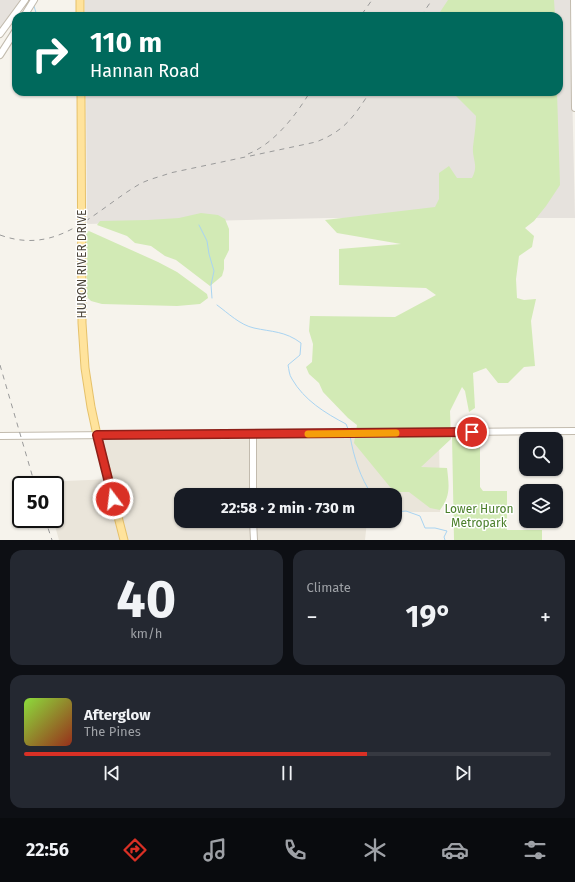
<!DOCTYPE html>
<html lang="en">
<head>
<meta charset="utf-8">
<style>
	body { margin:0; font-family:"Fira Sans",sans-serif; background:#242831; color:#f1f3f6; height:100vh; display:flex; flex-direction:column; font-size:15px; white-space:nowrap }
	* { box-sizing:border-box; margin:0 }
	p { font-size:13px; color:#9ea1a6 }
	.icon { flex:none; width:22px; height:22px; fill:none; stroke:currentColor; stroke-width:2; stroke-linecap:round; stroke-linejoin:round }
	.map { position:relative; height:540px; overflow:hidden }
	.drawer { display:flex; flex-direction:column; gap:10px; padding:10px; background:#0d0f14; flex:1 }
	.drawer>* { flex:none }
	.guide { position:absolute; left:12px; top:12px; width:551px; height:84px; border-radius:12px; box-shadow:0 1px 3px #0004; background:#00695c; color:#fff; overflow:hidden }
	.fabs { position:absolute; left:519px; top:432px; display:grid; gap:8px }
	.fabs a { display:grid; place-items:center; width:44px; height:44px; border-radius:8px; background:#171b24; box-shadow:0 1px 3px #0004; font-size:20px }
	.speed { position:absolute; left:12px; top:476px; display:flex; gap:8px; font-size:20px; font-weight:700; text-align:center }
	.speed>* { display:grid; place-content:center; width:52px; height:52px; border-radius:50%; background:#171b24; box-shadow:0 1px 3px #0004; line-height:1 }
	.speed .limit { border:2px solid #111; border-radius:6px; background:#fff; color:#111 }
	.pin { position:absolute; display:grid; place-items:center; width:34px; height:34px; color:#fff; margin:-17px; border:2px solid #fff; border-radius:50%; box-shadow:0 1px 4px #0007 }
	.me { position:absolute; width:44px; margin:-22px; rotate:345deg; stroke-linejoin:round; filter:drop-shadow(0 0 3px #0008) }
	.turn { display:flex; align-items:center; gap:14px; height:84px; padding:0 12px; font-size:18px }
	.turn .icon { width:52px; height:52px; stroke-width:2.5 }
	.turn b { display:block; font-size:28px; line-height:34px }
	.big { font-size:30px; font-weight:700; line-height:1.1 }
	.drawer .tile { flex:1; display:flex; flex-direction:column; justify-content:center; gap:6px; min-width:0; padding:0 14px; border-radius:12px; background:#242831 }
	.drawer .dial { align-items:center; gap:0 }
	.dial b { font-size:52px; line-height:1 }
	.song { display:flex; align-items:center; gap:12px }
	.cover { width:48px; height:48px; border-radius:6px; background:linear-gradient(135deg,hsl(90 70% 55%),hsl(10 70% 35%)) }
	.played { height:4px; border-radius:2px; background:linear-gradient(90deg,#d93025 65%,#363941 65%) }
	.keys { display:flex; justify-content:space-around; direction:ltr }
	.heat { display:flex; justify-content:space-between; align-items:center; font-size:22px; direction:ltr }
	.drawer .tiles { flex:1; display:grid; gap:10px; grid-template-columns:1fr 1fr }
	.tile:last-child { grid-column:span 2 }
	.trip { position:absolute; left:174px; top:488px; width:228px; height:40px; border-radius:12px; background:#171b24; box-shadow:0 1px 3px #0004; font-weight:700; line-height:40px; text-align:center }
	.tabs { display:flex; height:64px; justify-content:space-around; align-items:center; background:#090b0e; color:#9ea1a6 }
	.tabs .icon { width:28px; height:28px }
	.tabs .active { color:#d93025 }
	.tabs b { font-size:18px; color:#f1f3f6 }
	.map>svg:first-child { display:block }
	.residential { fill:#eae5da }
	.industrial { fill:#e6e2dd }
	.green { fill:#d2eab5 }
	.lines { fill:none; stroke-linecap:round; stroke-linejoin:round }
	.stream { stroke:#a9d4f2; stroke-width:1 }
	.minor-casing { stroke:#c2bbae; stroke-width:8 }
	.major-casing { stroke:#e6c16a; stroke-width:9 }
	.minor { stroke:#fff; stroke-width:6 }
	.major { stroke:#ffe39c; stroke-width:7 }
	.rail { stroke:#9a9a9a; stroke-width:1; stroke-dasharray:5 5; stroke-linecap:butt }
	.route-casing { stroke:#8d1f18; stroke-width:10 }
	.route { stroke:#d93025; stroke-width:7 }
	.slow { stroke:#f59e0b; stroke-width:7 }
	.labels { text-anchor:middle; stroke-width:3; stroke-linejoin:round; paint-order:stroke }
	.street-label { font-size:12px; fill:#4b4439; stroke:#fff }
	.park-label { font-size:12px; fill:#4a7f2a; stroke:#fff }
</style>
</head>
<body>
<div class="map">
<svg width="575" height="540" viewBox="0 0 575 540">
	<rect width="100%" height="100%" fill="#f6f3ec"/>
	<path class="residential" d="M439,434L440,512H395V495H181V521H367L365,540H59L53,519H55V485H43L42,482L112,479L102,439Z"/>
	<path class="industrial" d="M0,0H25L0,36Z
		M85,0H570L575,218H328L87,224L86,92H559V16H85Z"/>
	<path class="green" d="M448,0H554L555,16H439L438,15Z
		M452,92H557L560,185L546,206L534,221L525,228L534,236L532,247L519,256L516,279L517,298L524,300L536,299L531,321L535,366L524,367L508,383H498L486,368L473,373L475,408L469,412L465,391L462,387L450,411L451,439L421,467L447,468C449,485 451,496 440,510L430,508L409,492H399L390,487L354,443L357,425L348,418L323,392L319,383L309,374L306,367L312,362L313,344L309,331L310,316L395,317L436,295L426,288L339,285V249L401,244L337,233L325,220L435,207L439,199V173L449,166L457,178H472C479,165 472,160 473,147C474,137 476,127 476,116Z
		M201,213L218,215L225,219L229,229V250L224,260V269L222,276L210,286L176,260L165,256L151,246L135,243L127,236L97,225L100,221L148,220L179,218Z
		M89,231L158,262L177,272L207,294L208,298L200,304L177,306L102,304L91,301L87,297L86,232Z
		M452,435H480V487L483,491H507V530H542V540H454Z"/>
	<g class="lines">
		<path class="stream" d="M34,6L37,16
			M199,225L207,241L209,254L214,271L211,285L212,298
			M217,305C228,313 240,325 254,328C272,332 285,331 301,343L300,355L288,365C289,369 289,375 292,379C304,400 325,413 346,424L349,431
			M350,436C354,458 360,477 372,495
			M395,512L406,511L420,516L425,528H435L447,531L444,537L445,540"/>
		<g class="minor-casing">
			<path id="minor" d="M574,0L575,108
				M24,16L34,0
				M0,34L25,0
				M0,55L16,30
				M0,436L575,431
				M253,495V434
				M253,521L254,540"/>
		</g>
		<g class="major-casing">
			<path id="major" d="M80,0V16
				M81,92L82,323L85,368L91,407L97,435L124,540"/>
		</g>
		<use href="#minor" class="minor"/>
		<use href="#major" class="major"/>
		<path class="rail" d="M362,14L372,0
			M421,16L432,0
			M248,154C274,144 296,115 310,92
			M0,235C58,256 93,212 138,185C148,179 160,177 170,173L316,142C345,131 354,116 370,92
			M0,365L35,485
			M45,519L52,540"/>
	</g>
	<g class="lines">
		<g class="route-casing">
			<path id="route" d="M113,499L97,435L472,432"/>
		</g>
		<use href="#route" class="route"/>
		<path class="slow" d="M308,434L396,433"/>
	</g>
	<g class="labels">
		<g class="street-label">
			<text transform="translate(82 264) rotate(-90)" y="4">HURON RIVER DRIVE</text>
		</g>
		<g class="park-label">
			<text x="479" y="513">Lower Huron<tspan x="479" dy="14">Metropark</tspan></text>
		</g>
	</g>
</svg>
<div class="fabs">
<a><svg class="icon" aria-label="search" viewBox="0 0 24 24"><circle cx="10" cy="10" r="6"/><path d="M15 15l6 6"/></svg></a>
<a><svg class="icon" aria-label="layers" viewBox="0 0 24 24"><path d="M12 4l9 5-9 5-9-5zM3 14l9 5 9-5"/></svg></a>
</div>
<div class="speed"><div class="limit">50</div></div>
<div class="pin" style="left:472px;top:432px;background:#d93025"><svg class="icon" aria-label="arrive" viewBox="0 0 24 24"><path d="M6 21V4h12l-3 4 3 4H6"/></svg></div>
<svg class="me" style="left:113px;top:499px" viewBox="-20 -20 40 40"><circle r="17" fill="#d93025" stroke="#fff" stroke-width="3"/><path d="M0-11L8 9 0 5-8 9z" fill="#fff"/></svg>
<div class="trip">22:58 · 2 min · 730 m</div>
<div class="guide">
<div class="turn"><svg class="icon" aria-label="right" viewBox="0 0 24 24"><path d="M7 20v-9h11M14 6l5 5-5 5"/></svg><div><b>110 m</b>Hannan Road</div></div>
</div>
</div>
<section class="drawer">
<div class="tiles">
<div class="tile dial"><b>40</b><p>km/h</p></div>
<div class="tile"><p>Climate</p>
<div class="heat"><a>−</a><b class="big">19°</b><a>+</a></div>
</div>
<div class="tile">
<div class="song"><i class="cover"></i><div><b>Afterglow</b><p>The Pines</p></div></div>
<div class="played"></div>
<div class="keys"><svg class="icon" aria-label="previous" viewBox="0 0 24 24"><path d="M18 5L8 12l10 7zM5 5v14"/></svg><svg class="icon" aria-label="pause" viewBox="0 0 24 24"><path d="M8 5v14M16 5v14"/></svg><svg class="icon" aria-label="next" viewBox="0 0 24 24"><path d="M6 5l10 7-10 7zM19 5v14"/></svg></div>
</div>
</div>
</section>
<nav class="tabs">
<b>22:56</b>
<svg class="icon active" aria-label="directions" viewBox="0 0 24 24"><path d="M12 3l9 9-9 9-9-9zM9 14v-3h6M13 9l2 2-2 2"/></svg>
<svg class="icon" aria-label="music" viewBox="0 0 24 24"><path d="M9 18V5l10-2v13"/><circle cx="6" cy="18" r="3"/><circle cx="16" cy="16" r="3"/></svg>
<svg class="icon" aria-label="phone" viewBox="0 0 24 24"><path d="M5 4h4l2 5-3 2q2 4 5 5l2-3 5 2v4C11 20 4 13 5 4z"/></svg>
<svg class="icon" aria-label="climate" viewBox="0 0 24 24"><path d="M12 3v18M4 7l16 10M4 17L20 7"/></svg>
<svg class="icon" aria-label="car" viewBox="0 0 24 24"><path d="M5 17H2v-5l4-1 3-4h7l3 4 3 1v5h-3M9 17h6M6 11h13"/><circle cx="7" cy="17" r="2"/><circle cx="17" cy="17" r="2"/></svg>
<svg class="icon" aria-label="filters" viewBox="0 0 24 24"><path d="M4 7h16M4 17h16"/><circle cx="9" cy="7" r="2"/><circle cx="15" cy="17" r="2"/></svg>
</nav>
</body>
</html>
